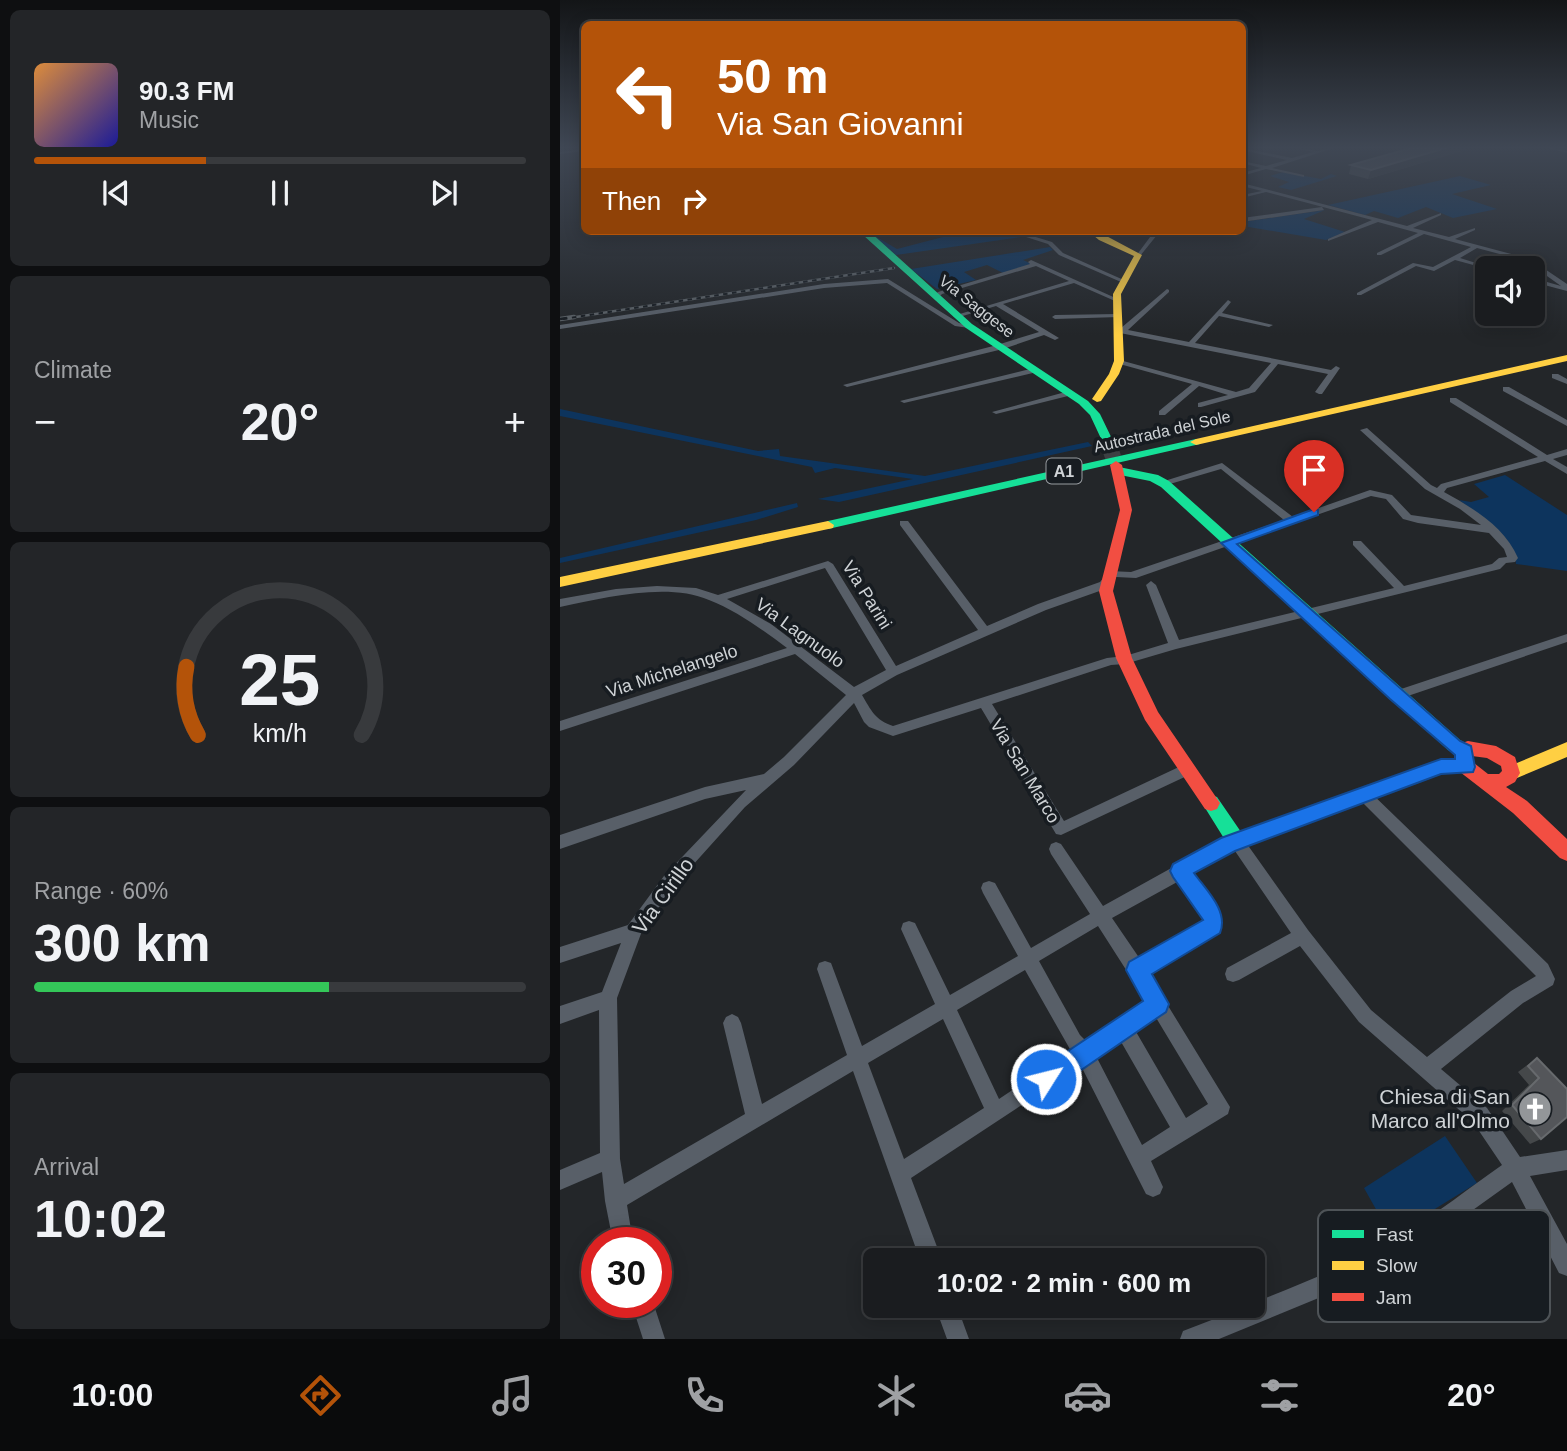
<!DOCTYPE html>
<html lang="en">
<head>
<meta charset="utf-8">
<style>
	body { margin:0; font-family:Arial,sans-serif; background:#232528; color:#f1f3f6; height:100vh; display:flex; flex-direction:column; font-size:26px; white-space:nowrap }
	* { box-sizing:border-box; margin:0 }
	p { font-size:23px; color:#9fa1a4 }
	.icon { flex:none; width:38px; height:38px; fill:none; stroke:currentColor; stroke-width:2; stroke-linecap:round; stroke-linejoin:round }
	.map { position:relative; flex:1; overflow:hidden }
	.details { display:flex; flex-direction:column; gap:10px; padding:10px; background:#0e0f11; width:560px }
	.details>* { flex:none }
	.top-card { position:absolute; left:21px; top:21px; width:665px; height:214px; border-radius:10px; box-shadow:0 4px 18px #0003,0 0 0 2px #383a3d; background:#b45309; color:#fff; overflow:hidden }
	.buttons { position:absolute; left:915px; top:256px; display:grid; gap:14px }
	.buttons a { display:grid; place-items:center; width:70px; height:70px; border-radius:10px; background:#1a1c1f; box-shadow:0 4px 18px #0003,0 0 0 2px #383a3d; font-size:35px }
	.speed { position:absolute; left:21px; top:1227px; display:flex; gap:14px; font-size:35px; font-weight:700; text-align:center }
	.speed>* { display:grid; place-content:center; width:91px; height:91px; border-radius:50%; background:#1a1c1f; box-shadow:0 4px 18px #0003,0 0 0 2px #383a3d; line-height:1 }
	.speed .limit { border:10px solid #d22; background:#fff; color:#111 }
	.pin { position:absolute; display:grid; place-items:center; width:60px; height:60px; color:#fff; margin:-72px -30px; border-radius:50% 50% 50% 0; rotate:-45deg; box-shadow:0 0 7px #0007 }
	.pin .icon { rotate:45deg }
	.me { position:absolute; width:77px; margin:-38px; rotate:54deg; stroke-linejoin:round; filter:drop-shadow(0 0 5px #0008) }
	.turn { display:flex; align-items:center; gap:24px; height:147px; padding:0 21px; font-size:32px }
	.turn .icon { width:91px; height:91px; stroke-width:2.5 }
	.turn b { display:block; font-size:49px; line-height:60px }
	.then { display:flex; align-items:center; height:66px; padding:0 21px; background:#0003; gap:14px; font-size:26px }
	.big { font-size:52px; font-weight:600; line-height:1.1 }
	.details .tile { flex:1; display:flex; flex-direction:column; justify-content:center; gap:10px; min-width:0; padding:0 24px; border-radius:10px; background:#232528 }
	.details .dial { align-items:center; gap:0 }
	.dial svg { height:182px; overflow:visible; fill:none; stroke:#383a3d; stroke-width:7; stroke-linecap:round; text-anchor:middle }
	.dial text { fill:#f1f3f6; stroke:none }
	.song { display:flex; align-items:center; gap:21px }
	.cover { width:84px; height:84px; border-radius:10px; background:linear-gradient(135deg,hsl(30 70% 55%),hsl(240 70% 35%)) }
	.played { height:7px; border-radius:4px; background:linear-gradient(90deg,#b45309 35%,#383a3d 35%) }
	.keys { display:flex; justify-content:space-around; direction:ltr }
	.heat { display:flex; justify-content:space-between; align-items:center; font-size:38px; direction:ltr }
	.charge { height:10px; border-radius:5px; background:linear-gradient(90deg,#34c759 60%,#383a3d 0) }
	.trip { position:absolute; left:303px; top:1248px; width:402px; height:70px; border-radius:10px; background:#1a1c1f; box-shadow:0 4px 18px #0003,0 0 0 2px #383a3d; font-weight:600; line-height:70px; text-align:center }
	.tabs { display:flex; height:112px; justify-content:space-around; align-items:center; background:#0a0b0c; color:#9fa1a4 }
	.tabs .icon { width:49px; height:49px }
	.tabs .current { color:#b45309 }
	.tabs b { font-size:32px; color:#f1f3f6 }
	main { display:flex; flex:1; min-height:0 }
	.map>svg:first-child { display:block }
	.green { fill:#0d345d }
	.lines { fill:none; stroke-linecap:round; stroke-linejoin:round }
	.secondary-tunnel { stroke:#3d4043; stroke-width:16; stroke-dasharray:16 8; stroke-linecap:butt }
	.street { fill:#585f68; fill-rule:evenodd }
	.fast { fill:#16e098; fill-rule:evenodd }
	.slow { fill:#ffcf43; fill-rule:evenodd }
	.jam { fill:#f24e42; fill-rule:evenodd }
	.rail-far1-casing { stroke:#5a6065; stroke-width:2.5 }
	.rail-casing { stroke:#5a6065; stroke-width:4.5 }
	.rail-far1 { stroke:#171c21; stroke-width:2; stroke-dasharray:4.5; stroke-linecap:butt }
	.rail { stroke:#171c21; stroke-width:2.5; stroke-dasharray:7; stroke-linecap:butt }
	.wall { fill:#45484a }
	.shaded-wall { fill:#313437 }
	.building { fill:#54565a; stroke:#676a6d; stroke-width:2 }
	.route { fill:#1a73e8; stroke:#114b97; stroke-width:2 }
	.labels { text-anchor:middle; stroke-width:7; stroke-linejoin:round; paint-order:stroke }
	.far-street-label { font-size:16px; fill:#cfd3d6; stroke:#171c21 }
	.shield { fill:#171c21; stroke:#989ca0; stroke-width:2 }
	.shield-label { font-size:16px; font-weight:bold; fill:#cfd3d6 }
	.street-label { font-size:18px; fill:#cfd3d6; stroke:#171c21 }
	.near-street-label { font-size:21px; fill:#cfd3d6; stroke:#171c21 }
	.near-poi-label { font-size:21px; fill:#cfd3d6; stroke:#171c21; text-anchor:end }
	.key { fill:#171c21; stroke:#4e5357; stroke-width:2 }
	.key-label { font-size:19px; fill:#cfd3d6 }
</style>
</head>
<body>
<main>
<section class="details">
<div class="tile">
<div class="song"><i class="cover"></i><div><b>90.3 FM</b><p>Music</p></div></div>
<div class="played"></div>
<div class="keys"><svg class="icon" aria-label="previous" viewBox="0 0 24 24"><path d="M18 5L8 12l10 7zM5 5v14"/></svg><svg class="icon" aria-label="pause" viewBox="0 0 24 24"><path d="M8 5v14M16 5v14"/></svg><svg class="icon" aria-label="next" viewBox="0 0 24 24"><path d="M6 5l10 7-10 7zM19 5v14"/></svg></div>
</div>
<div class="tile"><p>Climate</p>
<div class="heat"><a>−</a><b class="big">20°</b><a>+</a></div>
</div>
<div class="tile dial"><svg viewBox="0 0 100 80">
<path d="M14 69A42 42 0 1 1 86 69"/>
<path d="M14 69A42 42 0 0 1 9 39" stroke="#b45309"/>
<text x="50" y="56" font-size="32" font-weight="700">25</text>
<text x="50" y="72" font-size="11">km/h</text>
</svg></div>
<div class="tile"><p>Range · 60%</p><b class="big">300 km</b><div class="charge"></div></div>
<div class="tile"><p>Arrival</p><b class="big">10:02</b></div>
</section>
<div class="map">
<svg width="1007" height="1339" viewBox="0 0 1007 1339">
	<rect width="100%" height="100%" fill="#232629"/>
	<path class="green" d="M723,172L761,179L771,174L777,176L731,190L718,187L729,182L710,176Z
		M900,176L931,185L892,194L937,209L893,218L866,207L838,218L814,211L805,215L768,205Z
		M765,210L744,219L785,232L766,240L683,226L682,222Z
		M406,231H444L461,237L336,255L310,233L337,249Z
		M490,247L493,250L463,260L472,264L443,273L427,265L404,272L416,280L377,289L351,269Z
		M0,409L198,451L219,449L220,456L365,476L528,442L532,446L279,502L258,499L353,479L275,468L255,473L252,467L0,416Z
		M945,475L1007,515V571L956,564C956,536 920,516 899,500L911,502L929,497L914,484Z
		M237,503L238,507L196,520L0,563V558Z
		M885,1136L917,1183L831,1236L804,1188Z"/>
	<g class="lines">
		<path class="secondary-tunnel" d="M548,443L556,465"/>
		<path class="street" d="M732,147L758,151L777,147L712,168L744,175V177L706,169L682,176V173L701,168L682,163V161L706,166L727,160L682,150V148L732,158L753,152Z
			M989,147L1007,151V153L989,148Z
			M24,149V151L0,154V152Z
			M682,183L847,226L881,213V215L853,228L889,237L915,228V230L895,239L970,259L1007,284V291L973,282V278L1001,286L966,261L917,248L900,258L932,268H928V269L895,260L874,271L856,266L801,295H797V293L853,263L873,267L911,247L864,234L821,255H817V253L858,233L818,222L768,241V239L812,220L706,192L682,198V195L702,191L682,186Z
			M762,207L764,210L682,222V218Z
			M167,231H192L173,236Z
			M447,231H456L492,242L503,253L566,281L561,282L499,255L488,244Z
			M600,231H610L597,235L580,256H576L593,233Z
			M471,260L560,300L555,301L514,283L443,304L499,338L495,340L484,335L443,349L287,387L283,385L437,345L479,332L436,306L396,318L393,316L509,281L476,266L382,294L378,298L373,297L378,292L470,264L468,262Z
			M328,279L399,323L413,326L409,328L395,326L327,283L264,288L0,329V325L264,284Z
			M607,289L609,290V292L568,330L629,342L668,300L671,302L662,313L713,325L709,327L659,316L635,343L771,370L776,366L780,368L762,394H759L755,392L768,374L718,364L695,392L641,407H638V403L668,395L639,386L605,415H599V411L632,384L556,363V359L676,392L689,388L711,363L555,332V328H561Z
			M557,314L560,316L559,317L495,319L492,317L495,315Z
			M474,368L478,370L477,372L344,403L340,401Z
			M992,374H998L1007,379V384L992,378Z
			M943,387H949L1007,420V426L943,391Z
			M509,391H512V395L436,414L432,412Z
			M890,398H896L987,455L1007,449V455L993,459L1007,467V474L985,461L887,488L884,492C913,508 945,527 958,558L955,562L946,563L940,569L616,649L565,664L551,665L432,704L504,821L621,766L626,764L631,766L633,770L631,774L501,835L496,834L421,708L333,736L309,727L304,722L294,703L234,765L185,807L114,886L82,931L57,998L60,1159L64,1184L185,1114L163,1023L166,1017L172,1014L178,1017L181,1023L202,1104L287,1055L257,969L259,963L265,961L271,963L302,1046L375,1004L341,929L343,923L349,921L355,923L390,995L458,956L423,893L421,888L423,883L429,881L435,883L471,948L530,914L491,854L489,849L491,844L496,842L501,844L543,906L615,866L672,837L677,835L682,837L748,930L811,1010L867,1057L951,991L976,976L798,798L796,794L798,790L803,788L808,790L988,964L995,979L993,985L963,1003L881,1069L927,1108L960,1157L1007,1150V1170L970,1176L1007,1244V1276L999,1273L952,1182L871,1240L831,1263L778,1290L659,1339H620L623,1331L688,1306H693V1303C745,1283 796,1261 844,1233C878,1213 909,1188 942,1165L913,1122L799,1022L740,946L679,980L673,982L667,980L665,974L667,968L731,933L675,851L632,874C644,888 667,912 659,932L588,973L670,1107L668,1114L591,1161L603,1187L600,1194L593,1197L586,1194L521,1066L351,1178L382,1260H360L293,1071L67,1205L73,1242H53L45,1201L42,1172L0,1190V1170L40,1153L39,1010L0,1024V1006L42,992L61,943L0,963V947L68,925L104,876L186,790L145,799L0,849V835L145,787L204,774L224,757L286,695L235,654L0,731V721L227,648C203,630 177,611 149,600C107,582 44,598 0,607V599L56,589L97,586L136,588L158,595L268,561L273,564L336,666L418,630L340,525V521H348L427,626L478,604L540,582L549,571L571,572L724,520L661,469L603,486L598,483L662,463L733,517L810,490L832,495L851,515L921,525L900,509L865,489L800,430L807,428L871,485L877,488L881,484L978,457L890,402ZM811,496L826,499L843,519L858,523L929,533L944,549L947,557L939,558L932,564L844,586L801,541H793V545L834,588L619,640L596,585L591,581L586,585L608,643L565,656L547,658L333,726C315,720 311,710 302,695L337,675L486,610L548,588L556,577L576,578ZM265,568L326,670L294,687L211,624L167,599ZM619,881L640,909L645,922L580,959L552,918ZM538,926L586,1001L526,1041L520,1035L479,961ZM465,970L511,1051L439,1099L397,1010ZM595,1016L648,1104L626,1118L575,1030ZM383,1019L424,1108L344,1159L308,1063ZM560,1040L610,1127L582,1145L536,1056Z
			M1007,634V642L836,700L832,698L830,695L832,692Z
			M71,1302H93L105,1339H83Z
			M375,1306H397L409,1339H387Z"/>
		<path class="fast" d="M303,231H309L412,324L528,401L540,414L554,443L552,445H544L530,415L519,404L406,328L303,235Z
			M636,439L642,442L640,444L268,529L262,525L268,521Z
			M559,467L598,475L609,481L900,740L911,746L914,751L911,756L905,758L888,750L601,487L590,481L555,474V468Z
			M881,760L912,762L915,767L912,772L882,774L677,850L670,848L642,803L645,797L651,795L657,797L681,832Z"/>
		<path class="slow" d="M528,231H537L582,255L561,294L564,361L559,374L541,401L537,402L532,399L549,374L554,361L553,294L574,256L539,240Z
			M1007,355V361L636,445L630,442L636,439Z
			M268,521L274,525L273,528L0,587V577Z
			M1007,742V757L957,778L951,780L945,778L942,773L945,768Z"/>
		<path class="jam" d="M556,461L562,465L572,510L553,591L572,658L598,712L660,803L657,809L651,811L645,809L585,720L556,658L539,591L560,510L550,465Z
			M908,741L936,746L955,757L960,773L955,782L946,787L967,801L1007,839V861L1000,858L953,813L900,772L894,754L902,743ZM912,756L927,758L941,766L942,771L939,774H928L914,763Z"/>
		<g class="rail-far1-casing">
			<path id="rail-far1" d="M3,319L334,268"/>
		</g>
		<g class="rail-casing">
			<path id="rail" d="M0,319L14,317"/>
		</g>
		<use href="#rail-far1" class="rail-far1"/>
		<use href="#rail" class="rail"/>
	</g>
	<path class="wall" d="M855,147H915L808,179L789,174L791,165Z
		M977,1058L981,1139L970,1144L942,1111L969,1085L958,1072Z"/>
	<path class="shaded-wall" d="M889,147H915L808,179L811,170Z"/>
	<path class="building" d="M855,147H889L811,170L791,165Z
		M977,1058L1007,1089V1117L981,1139L952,1105L979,1078L968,1066Z"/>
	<linearGradient id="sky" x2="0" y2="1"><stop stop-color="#131517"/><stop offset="0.44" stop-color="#3f4754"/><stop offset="1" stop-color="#3f4754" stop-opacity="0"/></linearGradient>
	<rect width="1007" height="335" fill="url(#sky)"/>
	<path class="route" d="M754,509L758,510V515L677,544L900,741L911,746L915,767L913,772L881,774L675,851L634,873C646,890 669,911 660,933L592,974L609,1004L606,1012L495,1088L486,1091L478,1088L474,1079L478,1071L583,1001L566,970L569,962L643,920L613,877L610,871L613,864L661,838L881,759H895V755L830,699L661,543Z"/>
	<defs>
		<g id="church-disc" transform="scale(1.75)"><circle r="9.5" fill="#939699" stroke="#171c21"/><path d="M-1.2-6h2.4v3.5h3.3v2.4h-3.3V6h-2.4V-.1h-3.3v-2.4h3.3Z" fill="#fff"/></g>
	</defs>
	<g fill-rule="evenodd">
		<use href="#church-disc" x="975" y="1109"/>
	</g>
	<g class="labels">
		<g class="far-street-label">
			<text transform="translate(417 306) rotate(38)" y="6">Via Saggese</text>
			<text transform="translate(602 431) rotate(-13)" y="6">Autostrada del Sole</text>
		</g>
		<rect class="shield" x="486.5" y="458.5" width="35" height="25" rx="5"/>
		<g class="shield-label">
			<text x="504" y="477">A1</text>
		</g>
		<g class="street-label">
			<text transform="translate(307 595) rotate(58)" y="6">Via Parini</text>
			<text transform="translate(240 633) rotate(36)" y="6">Via Lagnuolo</text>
			<text transform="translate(112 671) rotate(-18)" y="6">Via Michelangelo</text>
			<text transform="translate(465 771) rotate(59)" y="6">Via San Marco</text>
		</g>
		<g class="near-street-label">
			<text transform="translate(103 896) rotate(-54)" y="7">Via Cirillo</text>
		</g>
		<g class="near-poi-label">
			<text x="950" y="1104">Chiesa di San<tspan x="950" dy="24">Marco all'Olmo</tspan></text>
		</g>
	</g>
	<rect x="758" y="1210" width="232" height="112" rx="10" class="key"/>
	<rect x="772" y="1230" width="32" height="8" fill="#16e098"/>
	<rect x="772" y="1261" width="32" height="9" fill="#ffcf43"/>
	<rect x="772" y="1293" width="32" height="8" fill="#f24e42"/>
	<g class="key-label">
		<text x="816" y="1241">Fast</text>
		<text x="816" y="1272">Slow</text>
		<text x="816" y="1304">Jam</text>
	</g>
</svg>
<div class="buttons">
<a><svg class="icon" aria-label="sound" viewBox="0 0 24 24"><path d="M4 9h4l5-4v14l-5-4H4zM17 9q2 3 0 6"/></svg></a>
</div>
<div class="speed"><div class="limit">30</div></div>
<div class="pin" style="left:754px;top:512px;background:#d93025"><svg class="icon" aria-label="arrive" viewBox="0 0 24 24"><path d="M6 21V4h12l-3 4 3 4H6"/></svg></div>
<svg class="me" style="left:486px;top:1079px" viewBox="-20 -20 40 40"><circle r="17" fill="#1a73e8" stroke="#fff" stroke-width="3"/><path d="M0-11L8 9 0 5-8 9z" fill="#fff"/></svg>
<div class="trip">10:02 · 2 min · 600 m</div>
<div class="top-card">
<div class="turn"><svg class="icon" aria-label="left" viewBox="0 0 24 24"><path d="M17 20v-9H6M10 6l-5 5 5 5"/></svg><div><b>50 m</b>Via San Giovanni</div></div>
<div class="then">Then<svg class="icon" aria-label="right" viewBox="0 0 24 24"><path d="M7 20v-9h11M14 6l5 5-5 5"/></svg></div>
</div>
</div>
</main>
<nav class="tabs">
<b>10:00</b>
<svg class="icon current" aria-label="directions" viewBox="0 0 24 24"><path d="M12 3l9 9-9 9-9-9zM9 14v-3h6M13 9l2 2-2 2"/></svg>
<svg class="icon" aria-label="music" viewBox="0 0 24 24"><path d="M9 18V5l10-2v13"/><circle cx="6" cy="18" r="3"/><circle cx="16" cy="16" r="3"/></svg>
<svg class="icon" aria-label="phone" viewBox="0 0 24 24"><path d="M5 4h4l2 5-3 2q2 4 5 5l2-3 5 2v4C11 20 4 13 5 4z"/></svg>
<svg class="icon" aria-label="climate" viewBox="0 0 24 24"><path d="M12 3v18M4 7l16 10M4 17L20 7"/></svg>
<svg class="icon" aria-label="car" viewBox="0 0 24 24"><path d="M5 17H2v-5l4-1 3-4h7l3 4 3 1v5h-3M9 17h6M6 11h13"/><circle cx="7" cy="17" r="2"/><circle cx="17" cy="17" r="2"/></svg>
<svg class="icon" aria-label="filters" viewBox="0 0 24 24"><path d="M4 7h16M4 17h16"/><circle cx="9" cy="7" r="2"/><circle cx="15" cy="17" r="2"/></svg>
<b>20°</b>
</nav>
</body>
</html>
